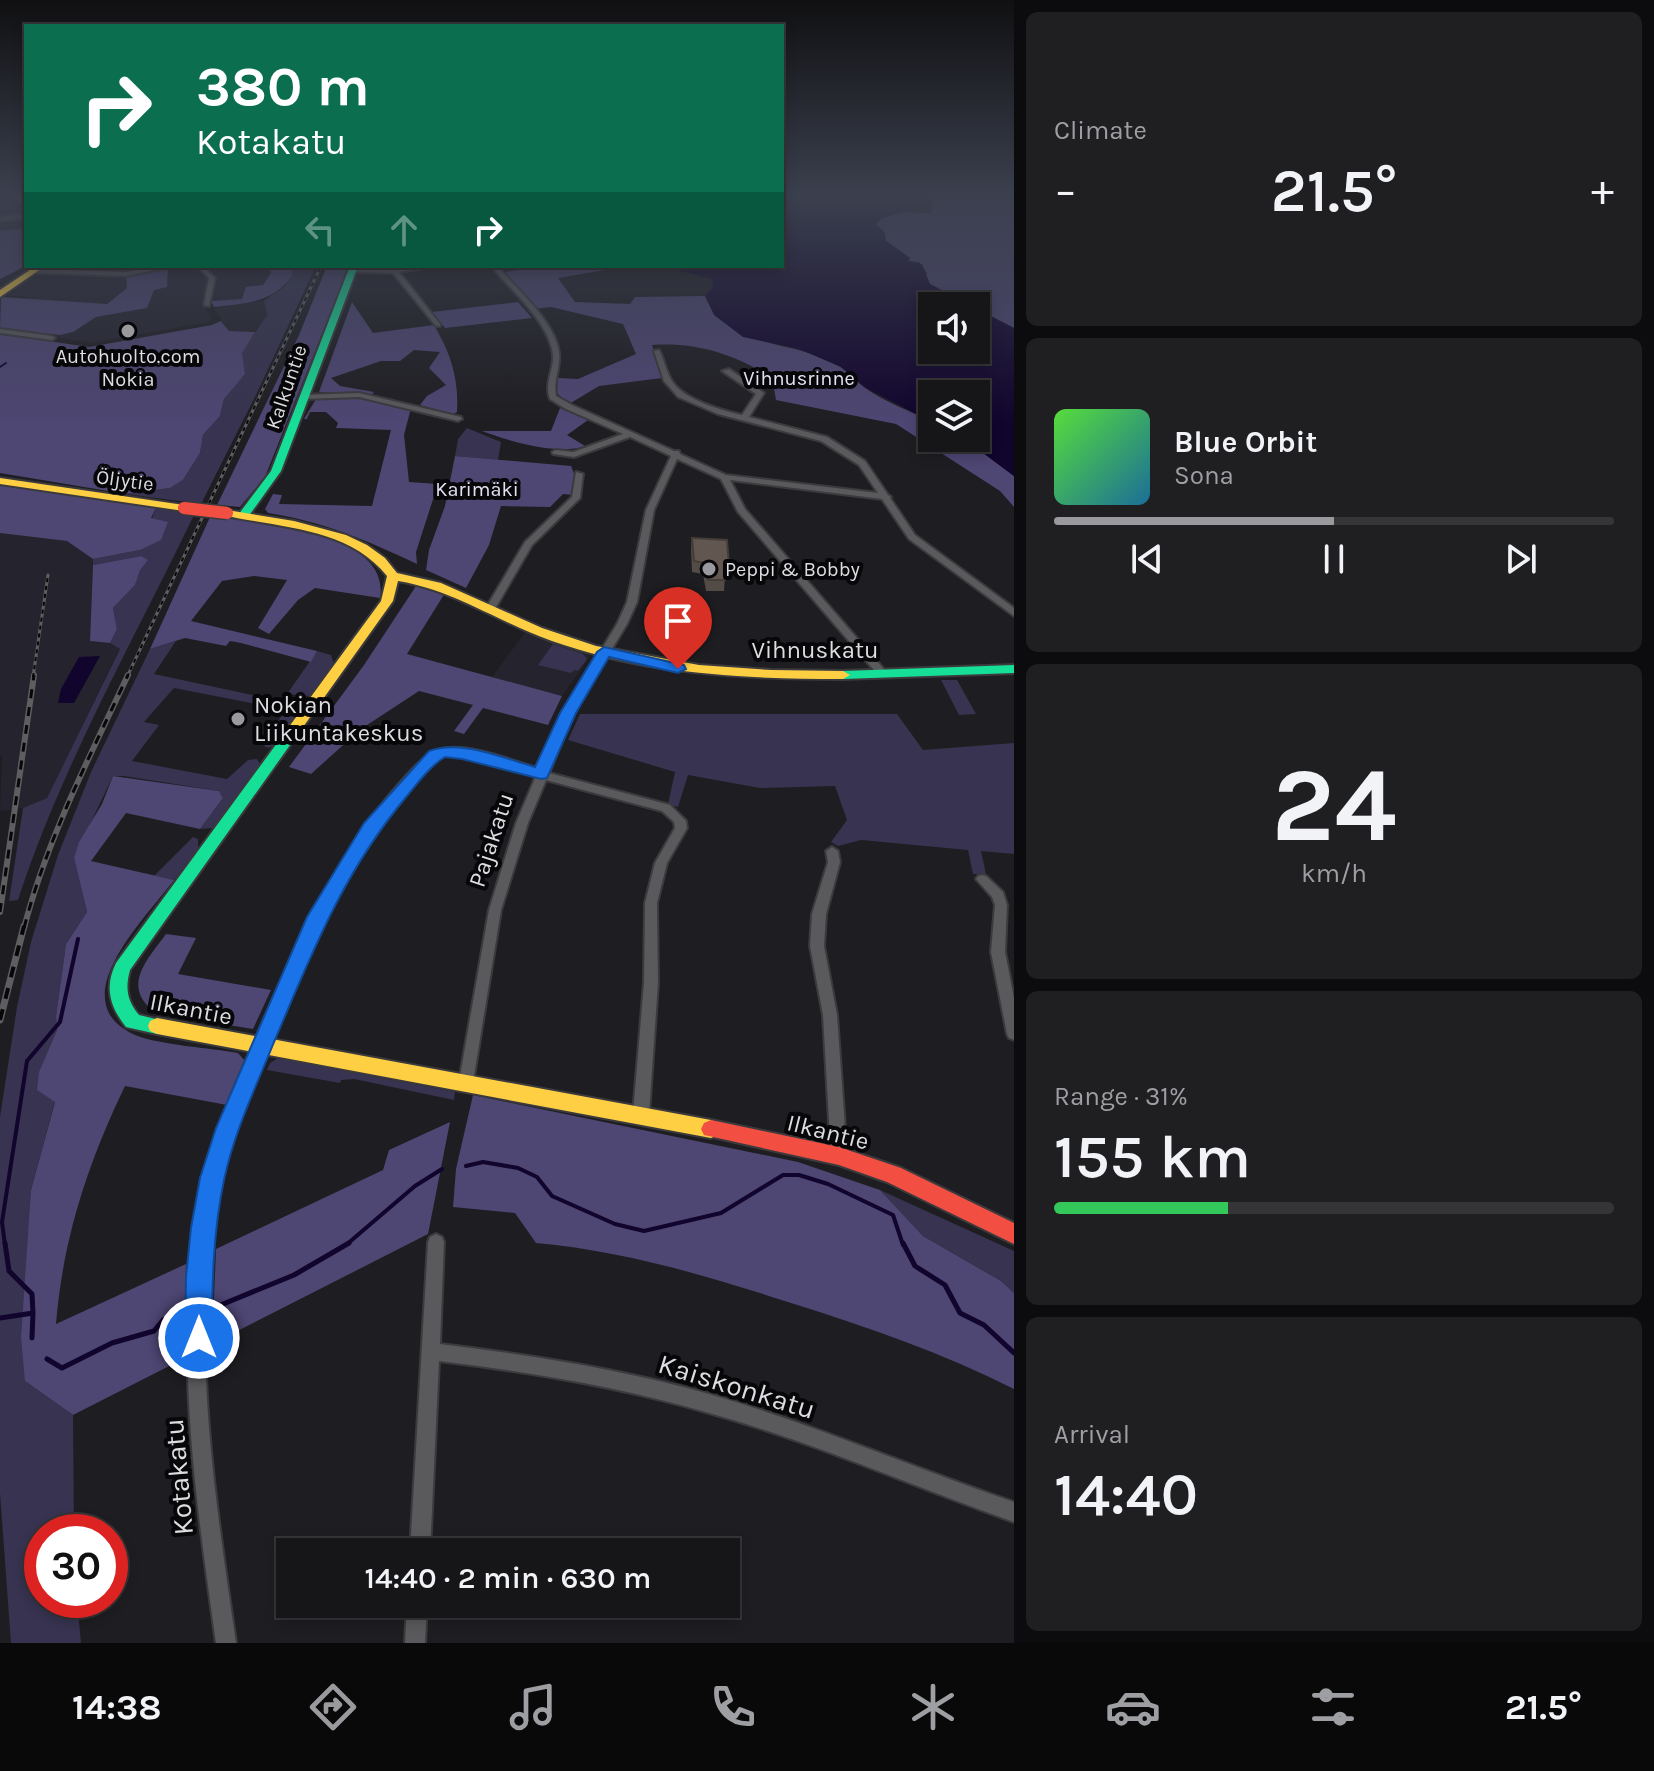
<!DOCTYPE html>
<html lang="en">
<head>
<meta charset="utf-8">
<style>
	body { margin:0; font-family:Karla,sans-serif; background:#1f1f22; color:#f1f3f6; height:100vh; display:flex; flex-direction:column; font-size:30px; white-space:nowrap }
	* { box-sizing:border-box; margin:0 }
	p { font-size:26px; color:#9e9fa2 }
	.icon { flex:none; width:44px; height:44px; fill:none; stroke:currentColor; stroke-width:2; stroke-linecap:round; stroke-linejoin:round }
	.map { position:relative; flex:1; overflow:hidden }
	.panel { display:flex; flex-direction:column; gap:12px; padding:12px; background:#0c0c0e; width:640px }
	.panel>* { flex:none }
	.top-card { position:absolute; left:24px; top:24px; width:760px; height:244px; border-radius:0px; box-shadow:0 4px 12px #0003,0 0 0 2px #353538; background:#0b6e4f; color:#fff; overflow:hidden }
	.fabs { position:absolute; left:918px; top:292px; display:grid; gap:16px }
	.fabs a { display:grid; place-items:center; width:72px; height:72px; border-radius:0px; background:#161619; box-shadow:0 4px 12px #0003,0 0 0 2px #353538; font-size:40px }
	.speed { position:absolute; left:24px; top:1514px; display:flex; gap:16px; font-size:40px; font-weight:700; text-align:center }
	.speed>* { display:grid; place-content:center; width:104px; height:104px; border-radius:50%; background:#161619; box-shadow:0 4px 12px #0003,0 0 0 2px #353538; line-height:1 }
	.speed .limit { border:12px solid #d22; background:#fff; color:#111 }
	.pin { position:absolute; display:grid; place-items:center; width:68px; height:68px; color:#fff; margin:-82px -34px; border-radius:50% 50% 50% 0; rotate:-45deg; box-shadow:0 0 8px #0007 }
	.pin .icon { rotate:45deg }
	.me { position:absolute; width:88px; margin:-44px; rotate:0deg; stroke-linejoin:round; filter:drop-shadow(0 0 6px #0008) }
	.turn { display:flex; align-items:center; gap:28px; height:168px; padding:0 40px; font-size:36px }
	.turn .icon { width:104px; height:104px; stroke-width:2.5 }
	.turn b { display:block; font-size:56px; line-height:68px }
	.lanes { display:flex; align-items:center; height:76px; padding:0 40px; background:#0003; justify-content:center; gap:40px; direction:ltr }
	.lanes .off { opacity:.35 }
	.big { font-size:60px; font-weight:600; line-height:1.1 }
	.panel .tile { flex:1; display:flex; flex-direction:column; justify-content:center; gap:12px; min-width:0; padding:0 28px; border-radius:12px; background:#1f1f22 }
	.panel .dial { align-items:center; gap:0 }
	.dial b { font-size:104px; line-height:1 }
	.song { display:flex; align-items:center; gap:24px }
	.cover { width:96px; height:96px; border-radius:12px; background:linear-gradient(135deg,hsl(110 70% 55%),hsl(200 70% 35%)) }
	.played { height:8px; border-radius:4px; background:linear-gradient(90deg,#9a9a9e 50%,#353538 50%) }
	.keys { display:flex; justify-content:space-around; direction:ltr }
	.heat { display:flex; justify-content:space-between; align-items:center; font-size:44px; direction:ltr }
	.charge { height:12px; border-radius:6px; background:linear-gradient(90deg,#34c759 31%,#353538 0) }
	.trip { position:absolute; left:276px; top:1538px; width:464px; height:80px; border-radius:0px; background:#161619; box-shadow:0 4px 12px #0003,0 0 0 2px #353538; font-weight:600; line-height:80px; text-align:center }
	.dock { display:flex; height:128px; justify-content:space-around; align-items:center; background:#09090a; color:#9e9fa2 }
	.dock .icon { width:56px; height:56px }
	.dock .on { color:#9a9a9e }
	.dock b { font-size:36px; color:#f1f3f6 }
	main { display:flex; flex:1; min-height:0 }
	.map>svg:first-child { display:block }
	.built { fill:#25242e }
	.green { fill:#373350 }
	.forest { fill:#4e4673 }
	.water { fill:#11042d }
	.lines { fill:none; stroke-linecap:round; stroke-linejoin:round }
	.stream-far2 { stroke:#11042d; stroke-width:2 }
	.stream-far1 { stroke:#11042d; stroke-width:4 }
	.stream { stroke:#11042d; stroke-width:5 }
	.street-casing { stroke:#3b3a3d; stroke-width:4 }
	.fast-casing { stroke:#3b3a3d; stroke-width:4 }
	.slow-casing { stroke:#3b3a3d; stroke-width:4 }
	.jam-casing { stroke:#3b3a3d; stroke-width:4 }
	.street { fill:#5a595c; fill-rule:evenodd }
	.fast { fill:#16e098; fill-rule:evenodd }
	.slow { fill:#ffcf43; fill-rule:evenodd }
	.jam { fill:#f24e42; fill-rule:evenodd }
	.rail-far2-casing { stroke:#5e5e60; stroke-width:3 }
	.rail-far1-casing { stroke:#5e5e60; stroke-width:6 }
	.rail-casing { stroke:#5e5e60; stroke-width:7 }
	.rail-far2 { stroke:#070709; stroke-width:2; stroke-dasharray:4; stroke-linecap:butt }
	.rail-far1 { stroke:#070709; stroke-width:3; stroke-dasharray:9; stroke-linecap:butt }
	.rail { stroke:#070709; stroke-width:4; stroke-dasharray:11; stroke-linecap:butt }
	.jam-bridge-casing { stroke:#3b3a3d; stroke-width:15; stroke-linecap:butt }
	.jam-bridge { stroke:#f24e42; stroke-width:12 }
	.wall { fill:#534b45 }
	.building { fill:#615750; stroke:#443d38; stroke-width:2 }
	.route { fill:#1a73e8; stroke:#114b97; stroke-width:2 }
	.poi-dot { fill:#9a9a9e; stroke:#070709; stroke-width:3 }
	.labels { text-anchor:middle; stroke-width:8; stroke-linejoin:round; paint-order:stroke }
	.far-poi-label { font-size:20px; fill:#dddde1; stroke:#070709 }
	.far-park-label { font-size:20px; fill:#e3e2f3; stroke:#070709 }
	.far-street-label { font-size:20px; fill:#dddde1; stroke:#070709 }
	.street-label { font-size:24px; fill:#dddde1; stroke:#070709 }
	.poi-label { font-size:24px; fill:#dddde1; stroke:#070709; text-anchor:start }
	.near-street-label { font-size:28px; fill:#dddde1; stroke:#070709 }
</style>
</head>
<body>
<main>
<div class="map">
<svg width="1014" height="1643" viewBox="0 0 1014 1643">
	<rect width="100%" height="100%" fill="#1e1d21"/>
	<path class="built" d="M0,194L26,215V228L0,231Z
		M45,266H163L129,271L126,275L127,288L107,304L32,301L25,296H8Z
		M180,266H195L209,278L203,303L211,319L208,322L91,343L48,336L73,332L96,317L147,308L154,290L167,287L168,268Z
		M202,266H268L271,273L263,285L243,299L211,301L215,276Z
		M264,301L267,315L255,332L229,331L214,308Z
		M0,533L67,541L93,559L90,641L110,643L120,648L47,798L23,808L0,811L2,756H0Z
		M526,631L588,653L589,658L562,696L492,677Z"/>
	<path class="green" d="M291,266H316L255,397L201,504L126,494L170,488L183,480L200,453L203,435L220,416L224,399L245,373L241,353L267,315L264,301L285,286Z
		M467,428L501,442L498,460L455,456L458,439Z
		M156,508L195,513C134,640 62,765 18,900L9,901L23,808L47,798L120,649L110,643L117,629L113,608L135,585L141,556L93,565V559L140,550Z
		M176,641L154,674L299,705L300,709L273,746L268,748L261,744L286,710L174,688L144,722L159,725L132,761L227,779L248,760L257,759L260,764L213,828L200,829L223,798L219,791L124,776H113L74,858L87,912L66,944L56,1016L57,1030L39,1073L55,1101L31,1190L25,1381L73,1415L74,1532H42V1600H77L81,1643H11L0,1493V1117L17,1007L31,942L58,855L91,772L150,649Z
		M553,644L583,654L587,659L578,671L574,670L571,673L538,665Z
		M317,651L331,655L334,664L310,696L287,694Z
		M941,680H957L976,714L959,715Z
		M580,714H897L923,750L1014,743V854L981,851L986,874H973L968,850L861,840L838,846L831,842L847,820L835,786L760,788L688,775L678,807L668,804L675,772L568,740Z
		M193,837L198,839V849L174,880L154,876Z
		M278,1058L455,1092L454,1100L354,1079L341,1080L340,1083L267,1070L270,1063Z
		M880,1190L1014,1251V1293L1001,1281L923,1236Z"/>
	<path class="forest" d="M921,194H1014V328L930,284L926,277L927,273L919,262L908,261L910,258L885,240L883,230L876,225C887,207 914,214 932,213L933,198Z
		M26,228V266L0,279V231Z
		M268,266H291L293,274C274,303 247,303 214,307L211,301L242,299L246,287L263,285L271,273Z
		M327,266H349L265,477L240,507L217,505L299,335Z
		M524,266H629L558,278L575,302L630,304L635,297L705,296C734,355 793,336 842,368C850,374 857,382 865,388C885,402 910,411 932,422V438H963L1014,476V507L1000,491L896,424L776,400L772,377C732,354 698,342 652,345L662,378L599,386L569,404L557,393L558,378L578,379L636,354L623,324L551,307L534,309L505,272L524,269Z
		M168,268L167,287L154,290L147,308L96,317L73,332L60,335L0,329L1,297L107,304L127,288L126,275Z
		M352,302L373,333L434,325C451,354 459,379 457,412L453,414L420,405L427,396L446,385L429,368L440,352L414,350L400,361H381L331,378L340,386L374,392L371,395L319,392Z
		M518,302L532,318L445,328L432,312Z
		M221,321L229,331L255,332L242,353L245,374L224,399L220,416L203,435L200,453L183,480L170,488L126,494L0,473V334L89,347L212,325Z
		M349,396L411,408L404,435L409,482L438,484L416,552L417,564C366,540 325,522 268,513L265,509L273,494L282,495L279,504L372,506L391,430L336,428L338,423L326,412H310L307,419H304L316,399Z
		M560,408L588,420L567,435L585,446C559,456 508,441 482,431H551Z
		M455,456L571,466L575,476L573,495L563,494L550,507L501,506L489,545L466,588L426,570L429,550L445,506Z
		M0,485L156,508L151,518L168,522L161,540L140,550L93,559L67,541L0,533Z
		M210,517C255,521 392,531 380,598L315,588L298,600L269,634L258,628L287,580L254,576L222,581L191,621L317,651L311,662L241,643L230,641L226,646L185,638L150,649Z
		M141,556L148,560L140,570L135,585L113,608L117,629L110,643L90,641L93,565Z
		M418,583L445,593L407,654L562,696L548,725L483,708L464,734L454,731L473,705L419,691L361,729L311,774L289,767L364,665Z
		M113,776L219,791L223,798L200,829L126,813L91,861L174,880C145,919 60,1001 135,1035C159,1045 211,1048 238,1053L246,1062L227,1105L125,1086C88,1163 63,1238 56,1324L186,1264L183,1359L73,1415L25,1381L21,1338L31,1190L55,1102L37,1090L39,1072L57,1030L56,1016L66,944L87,912L74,858L79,842L102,804Z
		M166,934L196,938L178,974L271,990L253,1029L156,1013C120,987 147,960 166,934Z
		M473,1095L798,1162L880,1190L923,1236L1001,1281L1014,1293V1389C943,1353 867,1327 791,1303C708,1276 624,1251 536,1243L515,1213L453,1207L456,1169Z
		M450,1122L428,1234L212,1344L216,1249L383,1170L389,1150Z"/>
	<path class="water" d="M782,194H915L918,207L880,219L876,225L885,233L886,241L910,258L908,261L922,264L930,284L971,306H932V350H976V309L1014,328V476L963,438H976V394H932V422L866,388L841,367L799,349L743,337L714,315L705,296L713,287L712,279L681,271L677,266H782Z
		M100,656L74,703H58L61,689L79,657Z"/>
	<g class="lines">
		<path class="stream-far2" d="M0,367L6,363"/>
		<path class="stream-far1" d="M466,1166L483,1162L518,1168L537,1177L552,1196L615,1224L644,1231L721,1213L783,1175H799L828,1184L893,1215L903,1245
			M5,1245L2,1222L27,1061L60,1022L78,939
			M346,1245L415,1186L442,1169"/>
		<path class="stream" d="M5,1243L9,1271L32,1294L33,1313
			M903,1243L915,1266L945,1285L960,1313L984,1325L1014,1353
			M211,1309L294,1275L349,1243
			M0,1318L33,1313L32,1338
			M47,1359L62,1368L112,1343L154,1331L163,1320L183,1314"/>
		<g class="street-casing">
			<path id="street" d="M26,214V218L0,221V217Z
				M162,266H175L126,276L36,273L33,271L36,269L126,272Z
				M197,266H203L215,278L209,306L204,305L209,278Z
				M421,266H439L399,272L440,324V326H436L393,273L353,272L350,270L353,268L395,269Z
				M491,266H497C517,289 555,322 559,352C561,367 553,381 556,396L572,405L674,451H679L680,454L726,475L878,493L859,465L821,441L718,414L678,397L664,381L654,351L659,350C664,359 666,372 672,381C684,400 721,410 742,415L756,394L722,371L729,369L764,393L749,417L827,437L865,461L888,495L891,497L890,498L915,535L1014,608V616L909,539L882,499L730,480L745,509L888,674L887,676H879L738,512L721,479L677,459L654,510L637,602L627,624L573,713L549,773L670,805L686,821L687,828L667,863L657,903L658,983L649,1114L646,1119L641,1120L636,1119L633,1114L644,983L645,903L655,863L675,828L674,822L662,811L546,780L528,823L501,910L473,1082L471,1086L466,1088L461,1086L459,1082L489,910L516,823L536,776L481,760L446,755C404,775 346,871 326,913C308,949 293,987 276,1024C255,1074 232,1124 220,1178C188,1331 214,1490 236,1643H216C200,1528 182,1410 189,1293C192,1247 198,1200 210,1156C224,1107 246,1061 266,1015C303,933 338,853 398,785C409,773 422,756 439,750C464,741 514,761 539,769L563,713L617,624L627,602L646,510L671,456L630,437L574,457L553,454L552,452L556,450L573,452L623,434L566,409L550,399C544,383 554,370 553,355C550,323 510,289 491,266Z
				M0,329L52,336L55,338L52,340L0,333Z
				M359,393L461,417L462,419L458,421L359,397L304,399L300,397L304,395Z
				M576,472L583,474L580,498L532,545L496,607L491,610H485L483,608L489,603L525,542L572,497Z
				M832,847L838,851L840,862L826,914L824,946L837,1015L847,1156L845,1161L839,1163L833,1161L831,1156L823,1015L810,946L812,914L828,862L826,851Z
				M982,875L986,876L1003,892L1007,905L1005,952L1014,998V1040L1009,1038L1007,1034L991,952L995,905L992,897L976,879L978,876Z
				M436,1234L442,1237L444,1242L440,1344C531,1355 621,1369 709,1394C813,1424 912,1467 1014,1502V1522C912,1486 813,1442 709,1413C620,1387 530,1372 439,1361L430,1552H410L428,1242L430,1237Z
				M407,1604H427L425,1643H405Z"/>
		</g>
		<g class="fast-casing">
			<path id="fast" d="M350,266H358L281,471L248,517H240L238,515L271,471Z
				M1014,665V673L843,679L836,675L843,671Z
				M288,733L295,738L130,970C125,988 127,1001 139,1015L164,1021L166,1026L164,1031L157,1034L126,1027C110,1007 104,987 116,963L283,735Z"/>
		</g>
		<g class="slow-casing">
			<path id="slow" d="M10,194H17L26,201V206Z
				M36,266H45L0,297V290Z
				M0,478L184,505L190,508L184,511L0,484Z
				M227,510L294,521L346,535L367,545L385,558L397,573L441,583L542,628L596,646L699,665L771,670L843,671L850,675L843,679C745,679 645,674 552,641C500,623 454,590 398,581L393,601L293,741H283L281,738L283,735L381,601L387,576C348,527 279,528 223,515L221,513Z
				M157,1018L711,1120L718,1123L721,1129L718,1135L711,1138L157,1034L150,1031L148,1026L150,1021Z"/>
		</g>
		<g class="jam-casing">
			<path id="jam" d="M711,1120L839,1147L901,1168L1014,1223V1244L887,1182L839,1165L704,1135L701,1129L704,1123Z"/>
		</g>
		<use href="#street" class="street"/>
		<use href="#fast" class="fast"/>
		<use href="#slow" class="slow"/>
		<use href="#jam" class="jam"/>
		<g class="rail-far2-casing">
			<path id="rail-far2" d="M33,677L48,575
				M127,677L321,266"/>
		</g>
		<g class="rail-far1-casing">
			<path id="rail-far1" d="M0,912L34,675
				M24,928C47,839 89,758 128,675"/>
		</g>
		<g class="rail-casing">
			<path id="rail" d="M0,1020L24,926"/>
		</g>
		<use href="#rail-far2" class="rail-far2"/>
		<use href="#rail-far1" class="rail-far1"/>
		<use href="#rail" class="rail"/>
		<g class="jam-bridge-casing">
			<path id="jam-bridge" d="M184,508L227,513"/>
		</g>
		<use href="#jam-bridge" class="jam-bridge"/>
	</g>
	<path class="wall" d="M692,538L729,565L727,576H725L724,591H706L703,574L692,572L691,549Z"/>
	<path class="building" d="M692,538L727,540L729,565H724L725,580H708L705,563L694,561Z"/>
	<linearGradient id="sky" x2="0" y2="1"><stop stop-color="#101012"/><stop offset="0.46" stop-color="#3b404e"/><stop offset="1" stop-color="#3b404e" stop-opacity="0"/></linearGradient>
	<rect width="1014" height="424" fill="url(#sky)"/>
	<path class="route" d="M604,647L684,665L686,669L678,673L609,657L576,713L547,778L541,779L462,759L445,757C430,766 418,783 407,796C343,872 312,953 274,1042C256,1087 234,1132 224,1180C213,1232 212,1284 212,1338L208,1347L199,1351L189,1347L185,1338L186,1277L191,1228L200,1178L216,1128L307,917L364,823L429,751C461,739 503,758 535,767L560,713L597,652Z"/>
	<g class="poi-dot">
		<circle cx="128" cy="331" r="8"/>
		<circle cx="709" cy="569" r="8"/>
		<circle cx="238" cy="719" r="8"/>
	</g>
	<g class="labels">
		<g class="far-poi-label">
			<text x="128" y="363">Autohuolto.com<tspan x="128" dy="23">Nokia</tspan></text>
			<text x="725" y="576" text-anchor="start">Peppi &amp; Bobby</text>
		</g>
		<g class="far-park-label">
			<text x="799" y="385">Vihnusrinne</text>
			<text x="477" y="496">Karimäki</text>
		</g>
		<g class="far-street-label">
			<text transform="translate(286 387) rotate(-71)" y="7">Kalkuntie</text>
			<text transform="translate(125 480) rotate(8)" y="7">Öljytie</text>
		</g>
		<g class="street-label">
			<text x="815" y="658">Vihnuskatu</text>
			<text transform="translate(491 840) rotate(-72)" y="8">Pajakatu</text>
			<text transform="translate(191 1009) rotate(11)" y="8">Ilkantie</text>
			<text transform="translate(828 1132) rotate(14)" y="8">Ilkantie</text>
		</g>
		<g class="poi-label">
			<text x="254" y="713">Nokian<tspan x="254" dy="28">Liikuntakeskus</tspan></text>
		</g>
		<g class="near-street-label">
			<text transform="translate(737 1386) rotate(17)" y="10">Kaiskonkatu</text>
			<text transform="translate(178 1477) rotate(-95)" y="10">Kotakatu</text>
		</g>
	</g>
</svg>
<div class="fabs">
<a><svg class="icon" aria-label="sound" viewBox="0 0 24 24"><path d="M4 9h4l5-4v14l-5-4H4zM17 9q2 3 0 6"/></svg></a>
<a><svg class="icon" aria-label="layers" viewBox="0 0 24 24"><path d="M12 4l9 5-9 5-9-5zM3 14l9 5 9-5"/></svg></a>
</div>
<div class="speed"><div class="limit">30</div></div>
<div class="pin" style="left:678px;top:669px;background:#d93025"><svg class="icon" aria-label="arrive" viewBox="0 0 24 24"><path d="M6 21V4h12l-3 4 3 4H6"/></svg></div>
<svg class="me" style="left:199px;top:1338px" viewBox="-20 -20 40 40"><circle r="17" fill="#1a73e8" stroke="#fff" stroke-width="3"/><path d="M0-11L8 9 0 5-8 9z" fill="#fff"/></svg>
<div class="trip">14:40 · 2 min · 630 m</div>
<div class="top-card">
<div class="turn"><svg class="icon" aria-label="right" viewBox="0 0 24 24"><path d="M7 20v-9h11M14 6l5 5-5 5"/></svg><div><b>380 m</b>Kotakatu</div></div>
<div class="lanes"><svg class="icon off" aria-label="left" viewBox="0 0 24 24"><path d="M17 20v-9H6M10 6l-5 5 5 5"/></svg><svg class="icon off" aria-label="ahead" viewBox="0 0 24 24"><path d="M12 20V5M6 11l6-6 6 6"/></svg><svg class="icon" aria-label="right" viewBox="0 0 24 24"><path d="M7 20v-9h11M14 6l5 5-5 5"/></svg></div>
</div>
</div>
<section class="panel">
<div class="tile"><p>Climate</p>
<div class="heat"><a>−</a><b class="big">21.5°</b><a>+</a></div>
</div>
<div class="tile">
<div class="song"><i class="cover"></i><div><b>Blue Orbit</b><p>Sona</p></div></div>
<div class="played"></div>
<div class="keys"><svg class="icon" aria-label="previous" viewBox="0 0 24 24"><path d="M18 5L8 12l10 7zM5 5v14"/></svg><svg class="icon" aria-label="pause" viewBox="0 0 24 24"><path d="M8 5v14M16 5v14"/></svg><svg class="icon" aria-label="next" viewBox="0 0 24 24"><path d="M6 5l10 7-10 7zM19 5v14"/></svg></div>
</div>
<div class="tile dial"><b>24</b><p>km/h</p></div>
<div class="tile"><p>Range · 31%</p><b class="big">155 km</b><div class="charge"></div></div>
<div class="tile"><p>Arrival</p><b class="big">14:40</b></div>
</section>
</main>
<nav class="dock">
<b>14:38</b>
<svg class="icon on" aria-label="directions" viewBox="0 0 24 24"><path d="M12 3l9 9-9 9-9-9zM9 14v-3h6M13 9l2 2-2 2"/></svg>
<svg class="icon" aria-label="music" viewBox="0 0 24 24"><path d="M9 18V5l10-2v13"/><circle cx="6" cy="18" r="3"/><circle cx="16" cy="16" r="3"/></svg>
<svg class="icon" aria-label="phone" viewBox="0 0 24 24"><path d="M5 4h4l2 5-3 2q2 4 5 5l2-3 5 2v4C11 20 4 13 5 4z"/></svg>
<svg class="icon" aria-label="climate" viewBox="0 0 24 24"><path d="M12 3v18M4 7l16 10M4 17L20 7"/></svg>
<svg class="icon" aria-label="car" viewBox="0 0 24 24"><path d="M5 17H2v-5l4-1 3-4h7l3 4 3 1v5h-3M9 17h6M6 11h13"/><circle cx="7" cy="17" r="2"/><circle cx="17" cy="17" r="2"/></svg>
<svg class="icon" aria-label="filters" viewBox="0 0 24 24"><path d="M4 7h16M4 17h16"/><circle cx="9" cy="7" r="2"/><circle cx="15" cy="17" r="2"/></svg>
<b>21.5°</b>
</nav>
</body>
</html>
